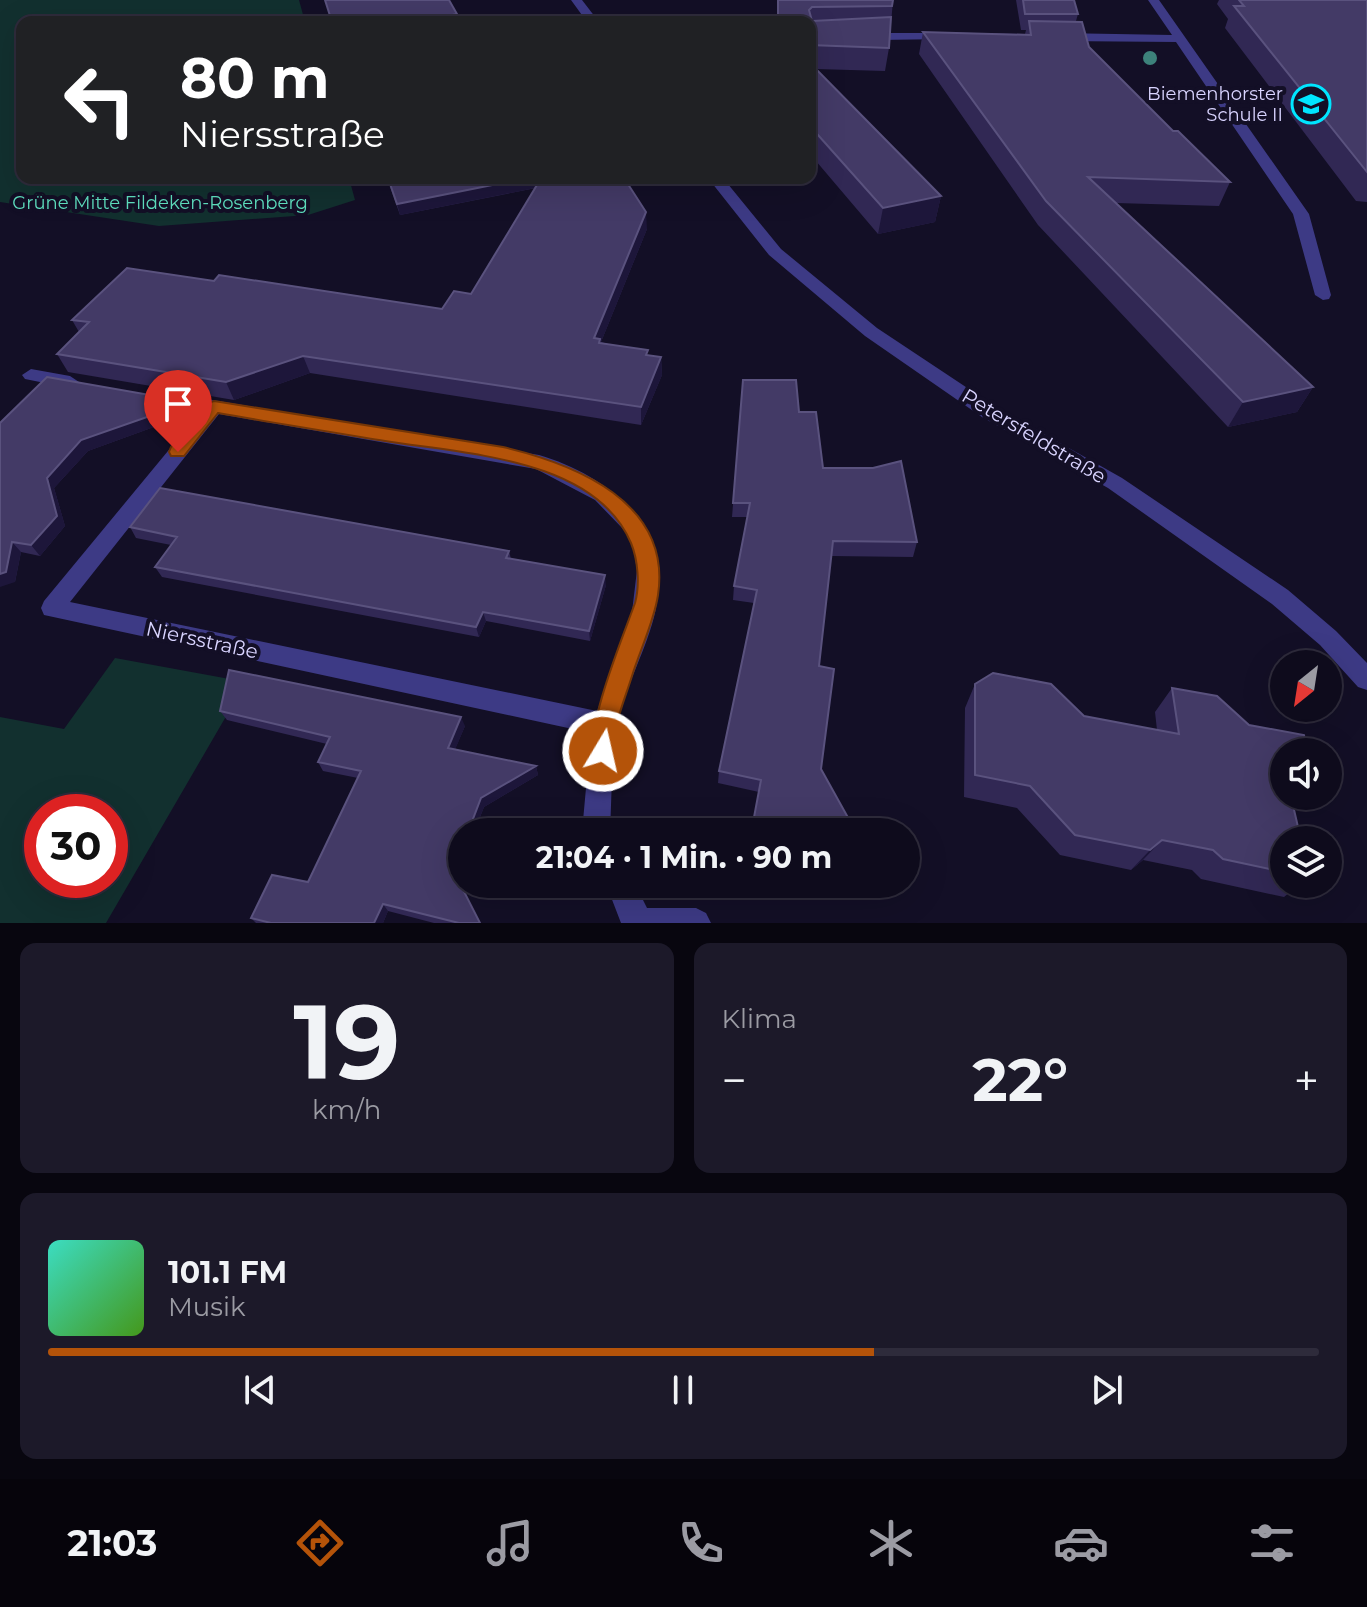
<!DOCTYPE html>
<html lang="de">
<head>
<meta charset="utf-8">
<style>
	body { margin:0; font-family:Montserrat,sans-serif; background:#1c1929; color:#f1f3f6; height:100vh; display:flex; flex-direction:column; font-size:30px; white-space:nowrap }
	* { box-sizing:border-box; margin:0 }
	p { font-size:26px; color:#9b9ba3 }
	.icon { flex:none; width:44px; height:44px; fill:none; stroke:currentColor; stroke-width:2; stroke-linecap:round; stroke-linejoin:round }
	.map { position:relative; height:923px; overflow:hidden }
	.details { display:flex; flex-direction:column; gap:20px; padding:20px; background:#08060f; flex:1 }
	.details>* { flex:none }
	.hud { position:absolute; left:16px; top:16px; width:800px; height:168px; border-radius:16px; box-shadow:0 8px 32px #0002,0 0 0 2px #2e2b3b; background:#202124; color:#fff; overflow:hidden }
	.needle { width:52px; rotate:210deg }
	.fabs { position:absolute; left:1270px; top:650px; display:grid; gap:16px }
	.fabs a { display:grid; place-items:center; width:72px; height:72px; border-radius:50%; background:#0e0b1c; box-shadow:0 8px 32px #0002,0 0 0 2px #2e2b3b; font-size:40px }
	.speed { position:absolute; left:24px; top:794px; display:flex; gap:16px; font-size:40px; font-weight:700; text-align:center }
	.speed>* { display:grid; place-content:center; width:104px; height:104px; border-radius:50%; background:#0e0b1c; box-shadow:0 8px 32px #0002,0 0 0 2px #2e2b3b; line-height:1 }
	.speed .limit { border:12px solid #d22; background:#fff; color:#111 }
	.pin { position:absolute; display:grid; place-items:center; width:68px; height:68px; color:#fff; margin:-82px -34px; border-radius:50% 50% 50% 0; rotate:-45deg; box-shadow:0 0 8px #0007 }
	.pin .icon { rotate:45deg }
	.me { position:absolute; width:88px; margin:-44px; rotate:9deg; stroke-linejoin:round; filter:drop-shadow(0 0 6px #0008) }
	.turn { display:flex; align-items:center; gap:28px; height:168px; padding:0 32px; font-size:36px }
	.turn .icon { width:104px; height:104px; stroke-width:2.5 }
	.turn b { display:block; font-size:56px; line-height:68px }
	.big { font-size:60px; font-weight:700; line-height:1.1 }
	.details .tile { flex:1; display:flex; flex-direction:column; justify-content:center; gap:12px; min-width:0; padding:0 28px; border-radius:16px; background:#1c1929 }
	.details .dial { align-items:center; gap:0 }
	.dial b { font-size:104px; line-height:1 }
	.song { display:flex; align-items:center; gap:24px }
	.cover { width:96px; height:96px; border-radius:12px; background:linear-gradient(135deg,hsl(170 70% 55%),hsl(100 70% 35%)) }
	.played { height:8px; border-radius:4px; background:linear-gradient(90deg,#b45309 65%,#2e2b3b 65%) }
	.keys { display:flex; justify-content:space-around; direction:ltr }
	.heat { display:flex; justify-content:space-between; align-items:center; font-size:44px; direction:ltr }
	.details .tiles { flex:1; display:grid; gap:20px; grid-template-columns:1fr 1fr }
	.tile:last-child { grid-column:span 2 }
	.trip { position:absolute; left:448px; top:818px; width:472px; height:80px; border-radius:40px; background:#0e0b1c; box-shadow:0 8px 32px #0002,0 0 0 2px #2e2b3b; font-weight:700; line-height:80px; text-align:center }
	.tabs { display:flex; height:128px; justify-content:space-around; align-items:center; background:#06040b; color:#9b9ba3 }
	.tabs .icon { width:56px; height:56px }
	.tabs .current { color:#b45309 }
	.tabs b { font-size:36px; color:#f1f3f6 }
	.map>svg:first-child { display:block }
	.green { fill:#12302f; fill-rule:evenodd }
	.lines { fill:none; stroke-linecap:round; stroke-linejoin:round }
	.minor { fill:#3d3a85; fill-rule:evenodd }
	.tree { fill:#3d827b }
	.wall { fill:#312854 }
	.shaded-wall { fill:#1d163a }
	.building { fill:#433a66; stroke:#5a527e; stroke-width:2 }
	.route { fill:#b45309; stroke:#753606; stroke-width:2 }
	.labels { text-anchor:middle; stroke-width:8; stroke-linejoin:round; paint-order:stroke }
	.far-poi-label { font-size:18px; fill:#d9d4ff; stroke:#130f26; text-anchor:end }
	.far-park-label { font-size:18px; fill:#5fe0c0; stroke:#130f26 }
	.street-label { font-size:20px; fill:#d9d4ff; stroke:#130f26 }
</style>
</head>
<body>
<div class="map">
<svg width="1367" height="923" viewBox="0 0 1367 923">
	<rect width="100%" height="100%" fill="#130f26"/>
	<path class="green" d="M0,0H299L305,22H22V178H349L355,200L308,215L159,226L0,202Z
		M115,658L246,682L106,923H0V717L64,729ZM42,812H110V880H42Z"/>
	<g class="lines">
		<path class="minor" d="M571,0H582L599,22H587Z
			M1148,0H1159L1309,214L1331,295L1329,299L1323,300L1315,295L1293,214L1176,42L1059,41L1053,37L1059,33L1172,35Z
			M810,33H947L953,36L947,39L810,41Z
			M708,178H723L781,249L877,328L996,407L1122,478L1288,590L1336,631L1367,663V690L1358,687L1320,645L1272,604L1108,488L982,417L865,336L769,255Z
			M31,369L70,376L79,382L70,388L25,379L22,375Z
			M165,392L539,455C603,474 667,521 658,595C654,635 631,672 621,711C611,751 612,791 610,832H582L591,733L44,615L41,608L44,601L201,411L158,403L156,398ZM219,414L536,469L595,500L626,532L633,547L637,570L632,612L597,711L70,602Z
			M606,884H635L647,908H696L706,913L711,923H621Z"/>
	</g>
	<circle class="tree" cx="1150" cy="58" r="7"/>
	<path class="wall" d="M777,0H893L889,48L885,71L816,69L941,196L935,222L878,234L810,154V22H777Z
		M1016,0H1074L1078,14L1076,21L1089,47L1173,131L1230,182L1219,206L1116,203L1313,387L1297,412L1228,427L1038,225L919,54L923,32L1025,34L1026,30H1021Z
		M1219,0H1367V202L1356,201L1225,28L1228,19L1217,4Z
		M387,178H573L578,184L647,229L601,342L648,355L661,357L662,375L641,425L310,373L234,400L68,372L57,354L79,332L72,320L214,281L442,309L471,294L536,188L400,215Z
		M743,380L799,412L823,468L917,542L913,557L831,556L819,666L821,769L856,832H752L759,792L718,783L719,771L754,603L733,600L734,586L748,517H732Z
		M190,402L195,412L88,451L54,488L65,526L40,556L21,552L15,582L0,423Z
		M130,527L509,551L511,559L606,585L590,641L486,621L479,637L162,577L155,567L171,545L136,538Z
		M975,684L1084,716L1157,730L1155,712L1172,688L1292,801L1284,840V884H1300L1284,897L1201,879L1192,870L1143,860L1131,870L1060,855L1017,808L964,797L965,708Z
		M220,711L465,726L455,749L536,766L538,775L484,807L474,832H462L457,878L480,923H434L388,911L383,923H256L251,918L308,882L358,778L323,771L318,762L327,744L227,720Z"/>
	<path class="shaded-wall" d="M457,14L458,22H450L448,16Z
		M528,178H554L555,184L400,215L397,204Z
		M941,196L935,222L878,234L883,208Z
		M646,212L647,229L601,342L602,356L594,338Z
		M303,356L310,373L234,400L226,382Z
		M661,357L662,375L641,425V407Z
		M1313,387L1297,412L1228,427L1243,402Z
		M190,402L195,412L88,451L54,488L65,526L40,556L31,545L47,478L81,440Z
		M12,542L21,552L15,582L0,587V574Z
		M605,575L606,585L590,641L589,631Z
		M483,612L486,621L479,637L476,627Z
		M461,717L465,726L452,757L448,748Z
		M536,766L538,775L484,807L474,832H468L481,798Z
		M1162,840L1143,860L1131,870L1150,850Z
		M462,847V864L457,878L453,870Z
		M383,904L388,911L383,923H374Z"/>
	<path class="building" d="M325,0H449L457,14L448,16L452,22H332Z
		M778,0H893L892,6L812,7L809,10L812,21L891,17L889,48L810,45V22H778Z
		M1023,0H1074L1078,14H1025Z
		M1239,0H1367V172L1234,6H1244Z
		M1029,21L1082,22L1089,47L1173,131H1178L1230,182L1088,177L1313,387L1243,402L1046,201L923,32L1031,35Z
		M810,63L941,196L883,208L810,126Z
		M388,178H528L397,204Z
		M553,178H573L578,184L607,178H624L646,212L594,338L600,339L599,343L648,350L646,355L661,357L641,407L303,356L226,382L57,354L89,322L72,320L127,268L214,281L219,275L442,309L454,291L471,294L540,180Z
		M47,377L190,402L81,440L47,478L57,516L31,545L12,542L6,572L0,574V423Z
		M743,380H796L799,412H816L823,468H873L901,461L917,542L833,541L819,666L834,669L821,769L856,832H770L752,828L761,780L719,771L757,590L734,586L750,503H733Z
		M160,488L509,551L506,558L605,575L589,631L483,612L476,627L155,567L177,537L130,527Z
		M229,670L461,717L448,748L536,766L481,798L468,832H462V847L453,870L480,923H459L383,904L374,923H271L251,918L272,875L308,882L361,771L318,762L330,737L220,711Z
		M993,673L1051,684L1084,716L1179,734L1172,688L1217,696L1249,725L1304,735L1308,752H1284V796H1297L1292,801L1301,840H1284V872L1223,859L1213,850L1162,840L1150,850L1075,835L1030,786L975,775V684Z"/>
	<path class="route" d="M214,401L503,447C575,464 672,502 658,595C654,622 640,650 632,676C627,692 621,707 617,723C615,735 616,747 611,759L603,762L595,759C583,732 624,634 635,603C640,585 638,560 631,543C595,458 465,454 385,441C330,432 274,423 218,413L184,456H171L169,452L171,447L208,403Z"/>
	<defs>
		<g id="school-ring" transform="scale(2)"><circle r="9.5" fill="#130f26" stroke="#00e5ff" stroke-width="1.5"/><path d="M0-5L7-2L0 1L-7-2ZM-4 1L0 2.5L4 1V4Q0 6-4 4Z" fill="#00e5ff"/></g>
	</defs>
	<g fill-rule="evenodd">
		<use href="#school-ring" x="1311" y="104"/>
	</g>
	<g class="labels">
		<g class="far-poi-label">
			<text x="1283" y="100">Biemenhorster<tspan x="1283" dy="21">Schule II</tspan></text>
		</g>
		<g class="far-park-label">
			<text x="160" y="209">Grüne Mitte Fildeken-Rosenberg</text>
		</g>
		<g class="street-label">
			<text transform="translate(1034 436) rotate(31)" y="7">Petersfeldstraße</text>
			<text transform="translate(202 640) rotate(12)" y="7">Niersstraße</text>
		</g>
	</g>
</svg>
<div class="fabs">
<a><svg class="needle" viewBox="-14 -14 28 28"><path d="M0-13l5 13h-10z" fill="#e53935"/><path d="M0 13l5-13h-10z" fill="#9b9ba3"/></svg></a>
<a><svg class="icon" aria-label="sound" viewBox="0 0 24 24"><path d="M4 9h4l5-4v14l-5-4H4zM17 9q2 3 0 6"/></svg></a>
<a><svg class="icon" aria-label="layers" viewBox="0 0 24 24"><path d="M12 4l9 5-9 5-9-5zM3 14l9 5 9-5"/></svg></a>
</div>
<div class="speed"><div class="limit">30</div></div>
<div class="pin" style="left:178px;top:452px;background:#d93025"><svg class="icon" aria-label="arrive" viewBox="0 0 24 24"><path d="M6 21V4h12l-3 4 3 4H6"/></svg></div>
<svg class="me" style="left:603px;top:751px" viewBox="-20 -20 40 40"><circle r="17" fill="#b45309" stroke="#fff" stroke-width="3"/><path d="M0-11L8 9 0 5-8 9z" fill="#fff"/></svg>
<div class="trip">21:04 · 1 Min. · 90 m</div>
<div class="hud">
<div class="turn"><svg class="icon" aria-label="left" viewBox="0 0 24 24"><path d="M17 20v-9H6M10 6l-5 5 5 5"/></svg><div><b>80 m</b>Niersstraße</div></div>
</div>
</div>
<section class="details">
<div class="tiles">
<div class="tile dial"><b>19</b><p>km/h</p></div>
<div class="tile"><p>Klima</p>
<div class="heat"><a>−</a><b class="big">22°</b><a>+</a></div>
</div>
<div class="tile">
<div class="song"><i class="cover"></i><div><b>101.1 FM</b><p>Musik</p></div></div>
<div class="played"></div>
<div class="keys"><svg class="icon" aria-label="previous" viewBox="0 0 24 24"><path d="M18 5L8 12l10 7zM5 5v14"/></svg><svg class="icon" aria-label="pause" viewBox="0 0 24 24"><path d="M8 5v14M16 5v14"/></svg><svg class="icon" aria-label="next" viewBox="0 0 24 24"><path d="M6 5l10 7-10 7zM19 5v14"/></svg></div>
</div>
</div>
</section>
<nav class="tabs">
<b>21:03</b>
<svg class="icon current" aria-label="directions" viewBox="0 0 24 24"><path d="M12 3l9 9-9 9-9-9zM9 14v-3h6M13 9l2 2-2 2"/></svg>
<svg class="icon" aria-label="music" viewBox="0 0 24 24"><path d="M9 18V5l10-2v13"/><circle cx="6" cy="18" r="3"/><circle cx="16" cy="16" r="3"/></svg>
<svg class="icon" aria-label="phone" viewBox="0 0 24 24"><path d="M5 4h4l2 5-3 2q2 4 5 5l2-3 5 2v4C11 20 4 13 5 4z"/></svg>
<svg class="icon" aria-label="climate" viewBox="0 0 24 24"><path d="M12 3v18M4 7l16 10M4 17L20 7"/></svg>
<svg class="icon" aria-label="car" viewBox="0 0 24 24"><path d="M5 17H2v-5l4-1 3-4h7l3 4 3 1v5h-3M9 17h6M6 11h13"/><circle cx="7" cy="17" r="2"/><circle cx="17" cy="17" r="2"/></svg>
<svg class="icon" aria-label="filters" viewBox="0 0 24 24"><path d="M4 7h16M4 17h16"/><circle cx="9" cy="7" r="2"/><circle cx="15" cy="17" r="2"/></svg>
</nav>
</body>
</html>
